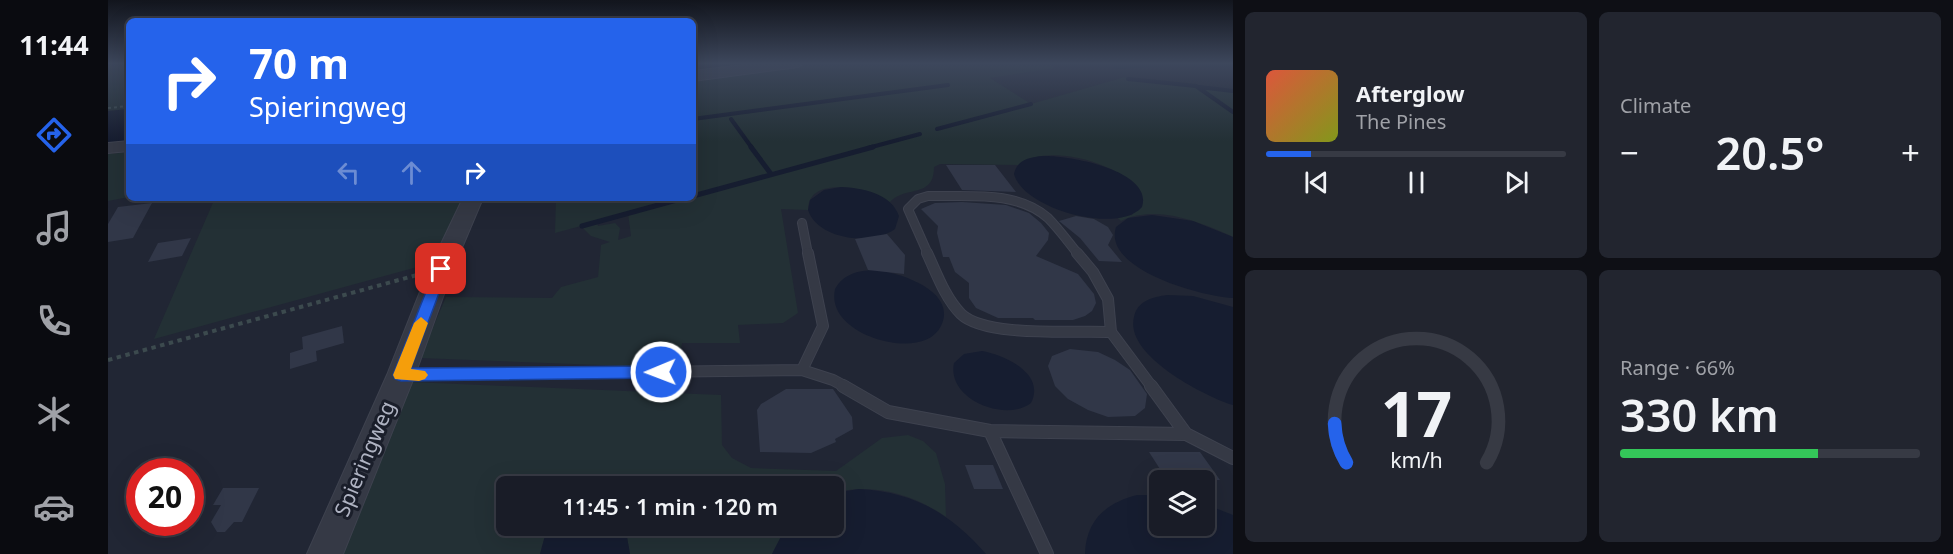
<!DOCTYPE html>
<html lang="en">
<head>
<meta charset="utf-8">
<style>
	body { margin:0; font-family:"Noto Sans",sans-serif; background:#22252f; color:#f1f3f6; height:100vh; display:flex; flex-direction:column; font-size:22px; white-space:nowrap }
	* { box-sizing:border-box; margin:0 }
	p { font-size:20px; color:#9fa1a7 }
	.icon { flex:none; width:33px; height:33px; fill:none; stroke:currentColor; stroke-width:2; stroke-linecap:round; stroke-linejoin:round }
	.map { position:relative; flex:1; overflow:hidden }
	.side { display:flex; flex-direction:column; gap:12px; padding:12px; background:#0e0f15; width:720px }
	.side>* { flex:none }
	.hud { position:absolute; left:18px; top:18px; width:570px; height:183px; border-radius:9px; box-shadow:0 6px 24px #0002,0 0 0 2px #373a44; background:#2563eb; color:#fff; overflow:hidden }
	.buttons { position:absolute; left:1041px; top:470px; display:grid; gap:12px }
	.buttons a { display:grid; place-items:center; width:66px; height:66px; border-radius:9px; background:#191c27; box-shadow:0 6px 24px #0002,0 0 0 2px #373a44; font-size:30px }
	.speed { position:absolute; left:18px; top:458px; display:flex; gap:12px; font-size:30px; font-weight:700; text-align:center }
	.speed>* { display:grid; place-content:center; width:78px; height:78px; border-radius:50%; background:#191c27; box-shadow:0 6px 24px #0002,0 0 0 2px #373a44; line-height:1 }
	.speed .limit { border:9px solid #d22; background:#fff; color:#111 }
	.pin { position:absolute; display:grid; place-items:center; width:51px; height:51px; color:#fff; margin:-26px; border-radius:12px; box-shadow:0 3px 9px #0006 }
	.me { position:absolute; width:66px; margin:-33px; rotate:269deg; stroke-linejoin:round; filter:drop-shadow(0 0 4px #0008) }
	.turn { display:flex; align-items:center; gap:21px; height:126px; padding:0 24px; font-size:27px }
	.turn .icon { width:78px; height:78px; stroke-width:2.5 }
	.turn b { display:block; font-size:42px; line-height:51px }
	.lanes { display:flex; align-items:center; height:57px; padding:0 24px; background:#0003; justify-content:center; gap:30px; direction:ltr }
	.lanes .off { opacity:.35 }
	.big { font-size:45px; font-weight:600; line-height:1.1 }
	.side .tile { flex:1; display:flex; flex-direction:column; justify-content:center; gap:9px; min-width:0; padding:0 21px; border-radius:9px; background:#22252f }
	.side .dial { align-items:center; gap:0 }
	.dial svg { height:156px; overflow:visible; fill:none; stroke:#373a44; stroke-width:7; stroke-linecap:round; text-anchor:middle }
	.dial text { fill:#f1f3f6; stroke:none }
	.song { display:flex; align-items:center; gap:18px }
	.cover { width:72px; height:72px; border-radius:9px; background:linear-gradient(135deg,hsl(10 70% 55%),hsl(70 70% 35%)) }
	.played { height:6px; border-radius:3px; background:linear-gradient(90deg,#2563eb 15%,#373a44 15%) }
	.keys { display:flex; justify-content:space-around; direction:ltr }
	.heat { display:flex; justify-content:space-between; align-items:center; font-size:33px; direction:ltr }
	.charge { height:9px; border-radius:4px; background:linear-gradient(90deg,#34c759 66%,#373a44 0) }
	.side .tiles { flex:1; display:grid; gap:12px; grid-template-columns:repeat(2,1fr) }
	.trip { position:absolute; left:388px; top:476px; width:348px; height:60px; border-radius:9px; background:#191c27; box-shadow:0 6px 24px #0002,0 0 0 2px #373a44; font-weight:600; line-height:60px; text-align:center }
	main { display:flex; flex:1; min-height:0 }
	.dock { display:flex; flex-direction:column; width:108px; justify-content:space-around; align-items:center; background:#0a0b10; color:#9fa1a7 }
	.dock .icon { width:42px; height:42px }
	.dock .selected { color:#2563eb }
	.dock b { font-size:27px; color:#f1f3f6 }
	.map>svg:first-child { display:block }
	.green { fill:#233035; fill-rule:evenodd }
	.water { fill:#161d30 }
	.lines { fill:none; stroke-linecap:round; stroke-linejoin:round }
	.stream-far1 { stroke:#161d30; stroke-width:4 }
	.stream { stroke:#161d30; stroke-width:5 }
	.building { fill:#313748 }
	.service-far2-casing { stroke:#3e424f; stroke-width:10 }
	.service-far1-casing { stroke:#3e424f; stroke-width:12 }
	.service-casing { stroke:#3e424f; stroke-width:14 }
	.tertiary-casing { stroke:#3e424f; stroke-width:2 }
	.path-far1 { stroke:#3c4a4e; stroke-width:2; stroke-dasharray:3 3; stroke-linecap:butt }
	.path { stroke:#3c4a4e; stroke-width:4; stroke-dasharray:4.5 4.5; stroke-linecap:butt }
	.service-far2 { stroke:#353945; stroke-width:8 }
	.service-far1 { stroke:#353945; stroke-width:10 }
	.service { stroke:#353945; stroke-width:12 }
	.tertiary { fill:#353945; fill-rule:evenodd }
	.route { fill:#2563eb; stroke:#184099; stroke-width:1.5 }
	.slow { fill:#f59e0b }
	.labels { text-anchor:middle; stroke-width:6; stroke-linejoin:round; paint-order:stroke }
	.street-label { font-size:21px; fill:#afb3c2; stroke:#1a1e2a }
</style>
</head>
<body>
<main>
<nav class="dock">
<b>11:44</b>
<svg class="icon selected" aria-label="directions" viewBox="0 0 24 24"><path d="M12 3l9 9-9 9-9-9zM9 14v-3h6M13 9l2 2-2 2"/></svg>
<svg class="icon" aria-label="music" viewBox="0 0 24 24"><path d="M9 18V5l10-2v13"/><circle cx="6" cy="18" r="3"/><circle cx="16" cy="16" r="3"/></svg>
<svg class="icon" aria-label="phone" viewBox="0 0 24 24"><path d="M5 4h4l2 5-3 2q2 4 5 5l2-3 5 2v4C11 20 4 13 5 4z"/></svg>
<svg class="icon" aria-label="climate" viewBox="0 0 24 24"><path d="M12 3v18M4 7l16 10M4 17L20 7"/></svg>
<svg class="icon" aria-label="car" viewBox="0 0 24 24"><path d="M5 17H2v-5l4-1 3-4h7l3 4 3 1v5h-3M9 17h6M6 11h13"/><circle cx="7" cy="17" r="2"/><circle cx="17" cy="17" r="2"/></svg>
</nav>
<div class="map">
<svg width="1125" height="554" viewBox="0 0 1125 554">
	<rect width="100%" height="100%" fill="#212634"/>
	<path class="green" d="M0,63H21V109L0,111Z
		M713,63H942L946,68L882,78L923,104L1017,77L1125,91V237C1092,222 1048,204 1013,221L1010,218L1024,215L1034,194C1014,163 940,142 910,165L832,164L826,167C826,199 798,185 782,202C764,189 700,173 700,210L673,209L690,313L675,323L630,325L632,343H574L570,368L312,358L338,297L444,298L453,287L490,277L493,245L502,242L483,236L473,226L447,233L448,198H585V79ZM520,213L523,236L510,240L512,228L507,223L490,226L489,222Z
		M21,152V197L0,201V154Z
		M107,198H357L327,261L313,266L46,339Z
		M303,382L613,395L614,445L624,458L643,468L728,471L774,438L800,435L815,441L828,453L837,484L838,517C807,495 764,482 726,493V486H399V525H445L438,532L432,554H235Z
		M513,525H679L664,554H522L519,537Z"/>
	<path class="water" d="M21,109V142L0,145V111Z
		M935,156C959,155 1046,170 1034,207C1010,235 915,209 906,174C909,159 923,157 935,156Z
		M733,187C754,188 783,193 791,216L787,229C764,246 710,240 700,210L702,200L716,190Z
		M1044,215L1085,221L1125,237V298C1096,297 994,270 1008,227L1020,218Z
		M769,270C792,273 850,291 833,326C818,356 761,342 742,325C730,315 724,304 727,289C736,273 752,270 769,270Z
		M1059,295L1085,296L1125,307V405C1096,396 1016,355 1026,317C1029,301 1045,297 1059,295Z
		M874,351C896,355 938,373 923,403C897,423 838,399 846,363L856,354Z
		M751,489C806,492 842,513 878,554H664L679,525H726V493Z
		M1029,495H1051L1052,525H1096L1097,504L1125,515V554H977C978,520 998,503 1029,495Z
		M445,525H513L519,537L522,554H432L438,532Z"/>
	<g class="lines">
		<path class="stream-far1" d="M1099,65L1125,64
			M1008,67L1069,63
			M1020,79L1088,86L1125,112
			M1091,87L1125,91
			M585,119L840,85
			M623,119L644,148
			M829,129L923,104
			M760,148L812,134"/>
		<path class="stream" d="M643,147L663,174
			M585,196L765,147
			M474,226L576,198"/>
	</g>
	<path class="building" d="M838,165H887L908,192L854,190Z
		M854,202L898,205L921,213L933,223L941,233L940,240L928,256L970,274L986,294L988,303L984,311L977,316L965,320H927L925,318H890L868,308L861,298V283L847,272L841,257H835L829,233L830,226L813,209L827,203Z
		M44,203L25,238L0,242V224L10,207Z
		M968,216L986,219L1000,227L1005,235L1000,245L1014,262L991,261L972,238L951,221Z
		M779,234L797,255L796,274L760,270L747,239Z
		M83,238L74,256L40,262L50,243Z
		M234,326L236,343L208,351L209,361L182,369V353L195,349L194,337Z
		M962,349L990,352L1007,360L1022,370L1039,394L1037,408L1027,416L1000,417L980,410L960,399L947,386L940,366L944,356Z
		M678,389H725L744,417L745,429L727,439L728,442L703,453L652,452L649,410L653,404Z
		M1041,452H1092L1112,480H1059Z
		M857,465H885L895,489H866Z
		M115,488H151L134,522H126L117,532H109L103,522L113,505H105Z"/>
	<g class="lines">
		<g class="service-far2-casing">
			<path id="service-far2" d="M694,223L700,254
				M820,254L800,209L810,199L820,196C859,197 909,190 940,218C951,229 961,243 970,254"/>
		</g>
		<g class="service-far1-casing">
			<path id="service-far1" d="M819,253C828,272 837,298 853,314C878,338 968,330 1003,332
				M969,253L985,272L1000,299L1003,332
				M1003,332L1044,387
				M694,370L715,326L700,253
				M295,375L694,370L725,380L738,387"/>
		</g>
		<g class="service-casing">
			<path id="service" d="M735,386L780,412L882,431L1078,434L1043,386
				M882,431L939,554
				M1078,434L1125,458"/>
		</g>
		<g class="tertiary-casing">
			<path id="tertiary" d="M653,63H697L690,67L585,81V71Z
				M21,141V151L0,153V143Z
				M355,198H375L345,269L307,375L235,554H199L279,375L321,269Z"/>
		</g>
		<path class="path-far1" d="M0,108L21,106"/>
		<path class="path" d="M0,360L309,275"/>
		<use href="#service-far2" class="service-far2"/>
		<use href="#service-far1" class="service-far1"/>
		<use href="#service" class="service"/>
		<use href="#tertiary" class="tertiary"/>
	</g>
	<linearGradient id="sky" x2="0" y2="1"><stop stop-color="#12151d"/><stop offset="0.45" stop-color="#3d475c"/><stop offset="1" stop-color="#3d475c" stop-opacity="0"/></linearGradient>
	<rect width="1125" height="141" fill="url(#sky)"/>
	<path class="route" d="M333,265L340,269L303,368L553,366L558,368L561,372L558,377L553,378L293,381L287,379L285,375L327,269Z"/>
	<path class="slow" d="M313,317L320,323L303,369L317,371L320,375L317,379L311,381L287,379L285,375L306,323Z"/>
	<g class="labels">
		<g class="street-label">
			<text transform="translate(257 459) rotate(-67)" y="7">Spieringweg</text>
		</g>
	</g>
</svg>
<div class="buttons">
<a><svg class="icon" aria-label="layers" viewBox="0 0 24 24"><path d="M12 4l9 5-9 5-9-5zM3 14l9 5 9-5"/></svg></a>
</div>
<div class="speed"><div class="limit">20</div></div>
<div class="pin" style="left:333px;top:269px;background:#d93025"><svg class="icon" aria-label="arrive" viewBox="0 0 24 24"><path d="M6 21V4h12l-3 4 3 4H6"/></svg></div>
<svg class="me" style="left:553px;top:372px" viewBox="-20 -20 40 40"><circle r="17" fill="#2563eb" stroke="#fff" stroke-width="3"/><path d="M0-11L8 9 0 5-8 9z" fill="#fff"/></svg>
<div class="trip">11:45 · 1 min · 120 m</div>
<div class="hud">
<div class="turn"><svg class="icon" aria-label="right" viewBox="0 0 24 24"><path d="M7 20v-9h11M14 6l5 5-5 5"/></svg><div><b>70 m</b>Spieringweg</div></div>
<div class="lanes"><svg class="icon off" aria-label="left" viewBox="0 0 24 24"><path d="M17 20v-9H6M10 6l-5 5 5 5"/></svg><svg class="icon off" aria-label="ahead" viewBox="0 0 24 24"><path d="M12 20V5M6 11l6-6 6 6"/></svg><svg class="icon" aria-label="right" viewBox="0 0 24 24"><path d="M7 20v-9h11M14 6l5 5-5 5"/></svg></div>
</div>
</div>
<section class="side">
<div class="tiles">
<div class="tile">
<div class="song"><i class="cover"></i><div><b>Afterglow</b><p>The Pines</p></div></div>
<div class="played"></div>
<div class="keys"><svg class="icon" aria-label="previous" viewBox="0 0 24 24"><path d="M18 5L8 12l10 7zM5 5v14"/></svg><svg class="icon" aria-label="pause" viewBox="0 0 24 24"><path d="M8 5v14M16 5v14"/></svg><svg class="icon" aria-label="next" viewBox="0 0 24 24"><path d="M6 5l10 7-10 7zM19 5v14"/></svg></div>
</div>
<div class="tile"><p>Climate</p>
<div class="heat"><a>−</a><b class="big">20.5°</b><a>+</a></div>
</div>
<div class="tile dial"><svg viewBox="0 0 100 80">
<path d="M14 69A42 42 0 1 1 86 69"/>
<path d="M14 69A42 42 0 0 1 8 49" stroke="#2563eb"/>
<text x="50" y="56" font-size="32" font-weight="700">17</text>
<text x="50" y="72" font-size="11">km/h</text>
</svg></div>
<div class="tile"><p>Range · 66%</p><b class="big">330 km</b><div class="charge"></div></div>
</div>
</section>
</main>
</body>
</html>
